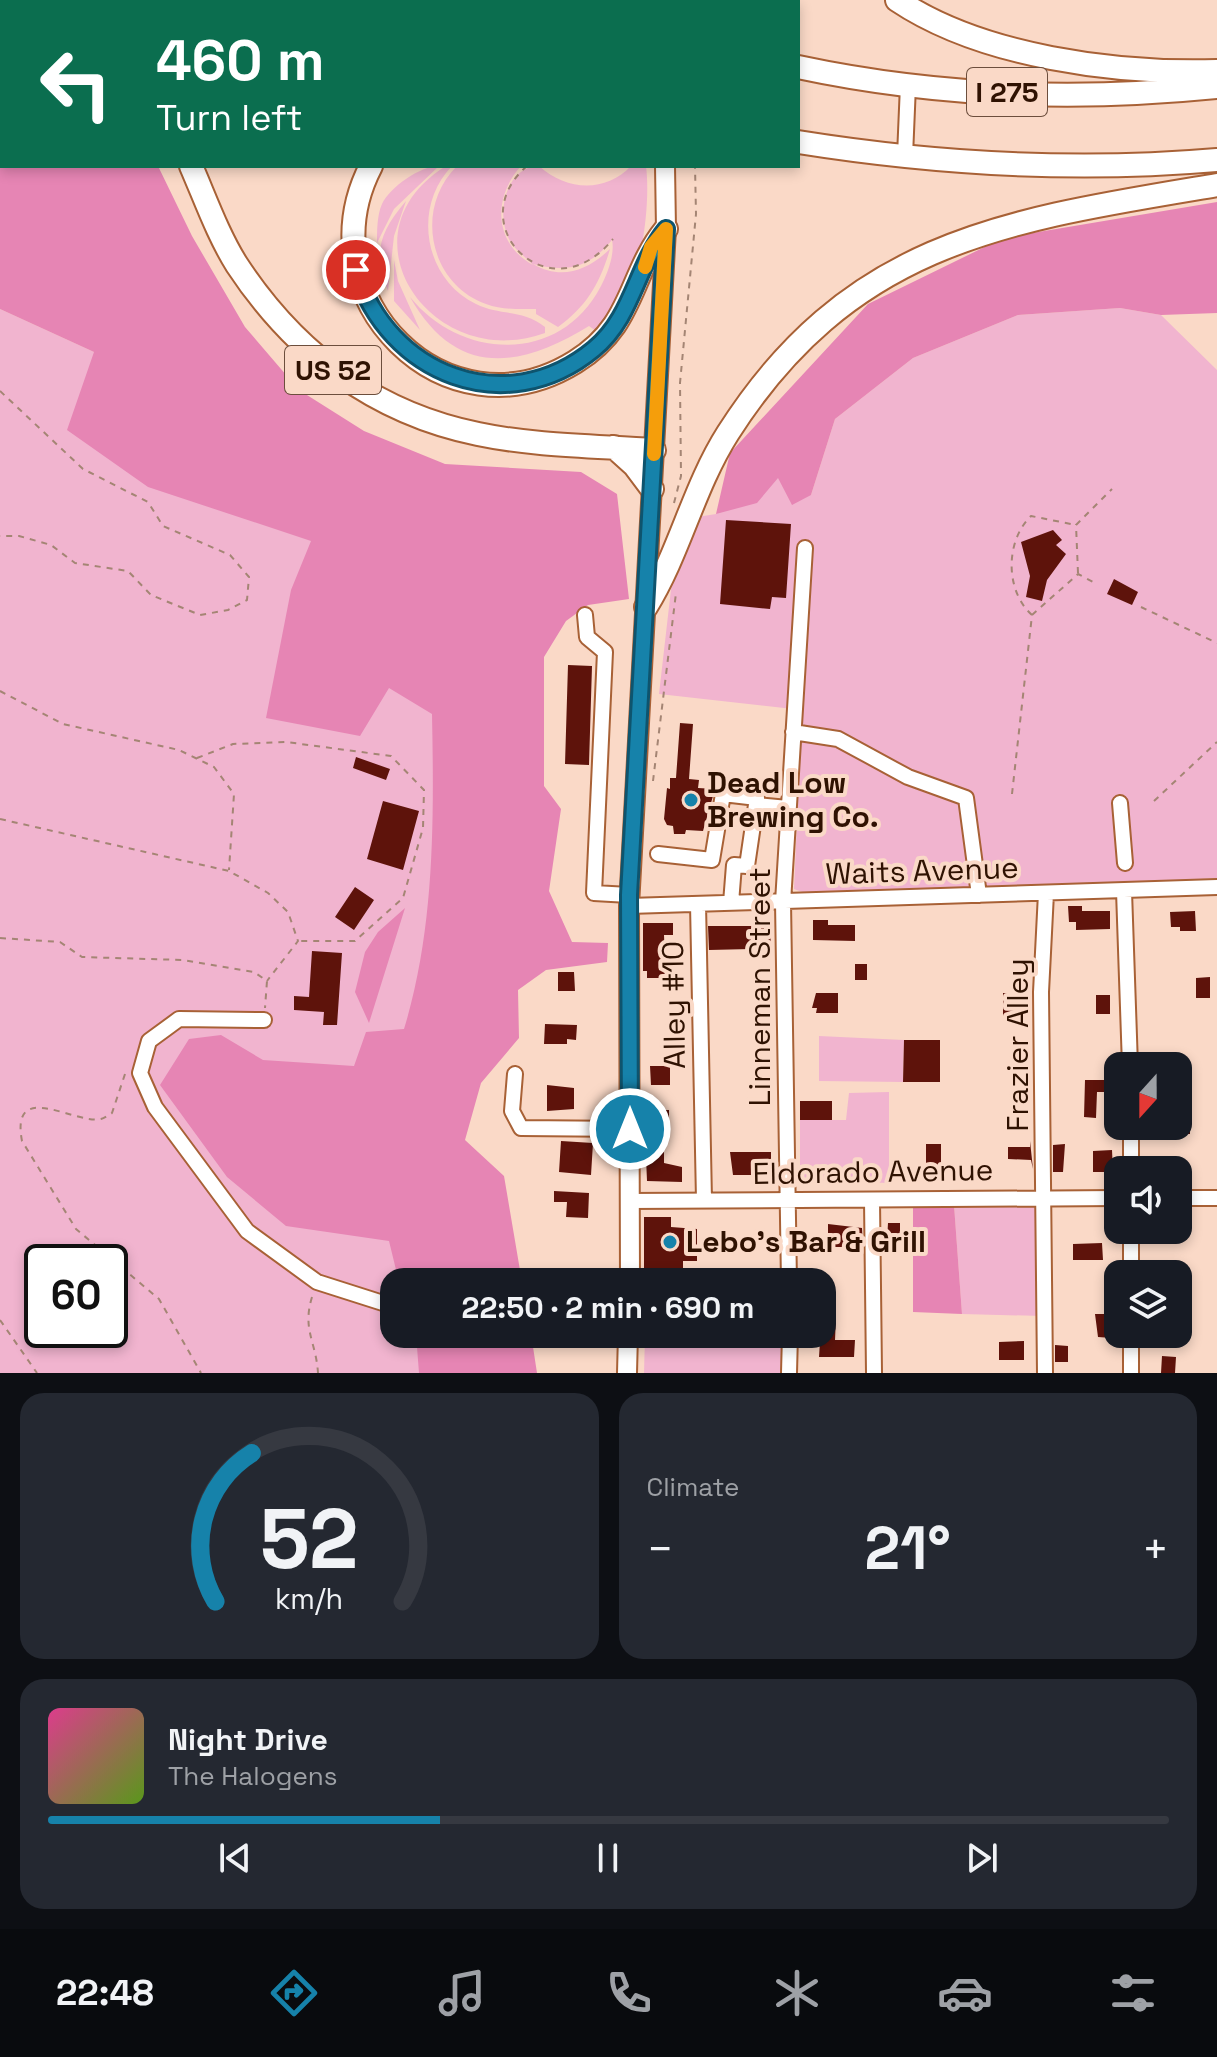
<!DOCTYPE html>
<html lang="en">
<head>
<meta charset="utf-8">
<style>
	body { margin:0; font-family:"Space Grotesk",sans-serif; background:#242831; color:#f1f3f6; height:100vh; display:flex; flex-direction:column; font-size:30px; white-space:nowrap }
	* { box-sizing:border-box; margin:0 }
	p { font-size:26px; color:#9ea1a6 }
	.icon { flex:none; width:44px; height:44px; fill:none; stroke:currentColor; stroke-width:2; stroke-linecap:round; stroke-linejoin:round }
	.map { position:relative; height:1373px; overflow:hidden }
	.side { display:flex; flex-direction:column; gap:20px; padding:20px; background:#0d0f14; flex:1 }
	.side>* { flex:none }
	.top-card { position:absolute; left:0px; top:0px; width:800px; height:168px; box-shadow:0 4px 12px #0003; background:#0b6e4f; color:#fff; overflow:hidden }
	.needle { width:52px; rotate:201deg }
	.controls { position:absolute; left:1104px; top:1052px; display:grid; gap:16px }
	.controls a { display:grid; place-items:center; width:88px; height:88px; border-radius:16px; background:#171b24; box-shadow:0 4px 12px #0003; font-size:40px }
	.speed { position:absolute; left:24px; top:1244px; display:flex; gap:16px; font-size:40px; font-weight:700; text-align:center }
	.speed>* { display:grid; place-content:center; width:104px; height:104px; border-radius:50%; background:#171b24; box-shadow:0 4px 12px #0003; line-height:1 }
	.speed .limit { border:4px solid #111; border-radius:12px; background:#fff; color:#111 }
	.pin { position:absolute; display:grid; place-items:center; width:68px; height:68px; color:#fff; margin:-34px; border:4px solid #fff; border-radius:50%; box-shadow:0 2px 8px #0007 }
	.me { position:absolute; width:88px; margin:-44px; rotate:0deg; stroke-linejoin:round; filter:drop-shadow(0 0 6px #0008) }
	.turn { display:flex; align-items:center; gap:28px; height:168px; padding:0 24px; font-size:36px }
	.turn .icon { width:104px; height:104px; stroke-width:2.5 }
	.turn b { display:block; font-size:56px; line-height:68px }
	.big { font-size:60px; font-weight:700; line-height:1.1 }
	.side .tile { flex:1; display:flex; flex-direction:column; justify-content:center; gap:12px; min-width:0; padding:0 28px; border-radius:24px; background:#242831 }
	.side .dial { align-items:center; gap:0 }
	.dial svg { height:208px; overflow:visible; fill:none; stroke:#363941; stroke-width:7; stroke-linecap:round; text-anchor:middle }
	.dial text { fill:#f1f3f6; stroke:none }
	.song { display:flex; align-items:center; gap:24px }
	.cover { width:96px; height:96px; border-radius:12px; background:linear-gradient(135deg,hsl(330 70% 55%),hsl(90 70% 35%)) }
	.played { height:8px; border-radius:4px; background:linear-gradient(90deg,#1682aa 35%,#363941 35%) }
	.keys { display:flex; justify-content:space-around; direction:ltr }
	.heat { display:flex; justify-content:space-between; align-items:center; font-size:44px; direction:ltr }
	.side .tiles { flex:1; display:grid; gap:20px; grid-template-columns:1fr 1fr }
	.tile:last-child { grid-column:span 2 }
	.trip { position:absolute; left:380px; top:1268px; width:456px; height:80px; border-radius:24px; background:#171b24; box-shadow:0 4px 12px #0003; font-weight:700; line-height:80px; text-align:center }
	.menu { display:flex; height:128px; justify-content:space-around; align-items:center; background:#090b0e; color:#9ea1a6 }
	.menu .icon { width:56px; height:56px }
	.menu .active { color:#1682aa }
	.menu b { font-size:36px; color:#f1f3f6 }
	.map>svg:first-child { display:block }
	.green { fill:#f1b4cf; fill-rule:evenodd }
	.forest { fill:#e685b4 }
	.building { fill:#5e130b }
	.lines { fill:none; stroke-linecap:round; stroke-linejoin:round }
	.minor-casing { stroke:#a86136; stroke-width:18 }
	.major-casing { stroke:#a86136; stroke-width:22 }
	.highway-casing { stroke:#a86136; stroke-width:26 }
	.path { stroke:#a48574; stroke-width:2; stroke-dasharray:6 6; stroke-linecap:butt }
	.minor { stroke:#fff; stroke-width:14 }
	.major { stroke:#fff; stroke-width:18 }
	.highway { stroke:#fff; stroke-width:22 }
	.route-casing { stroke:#0e546e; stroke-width:20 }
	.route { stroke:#1682aa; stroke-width:14 }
	.slow { stroke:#f59e0b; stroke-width:14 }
	.poi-dot { fill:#1682aa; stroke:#fad9c7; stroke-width:3 }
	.labels { text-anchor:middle; stroke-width:8; stroke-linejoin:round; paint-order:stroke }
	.shield { fill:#fad9c7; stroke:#6c4e3d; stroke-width:2 }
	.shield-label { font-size:28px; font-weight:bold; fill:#2f1202 }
	.poi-label { font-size:30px; font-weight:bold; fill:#2f1202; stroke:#fad9c7; text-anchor:start }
	.street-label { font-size:30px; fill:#2f1202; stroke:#fad9c7 }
</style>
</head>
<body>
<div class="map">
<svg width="1217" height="1373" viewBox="0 0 1217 1373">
	<rect width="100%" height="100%" fill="#fad9c7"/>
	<path class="green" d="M439,166L394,209L377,243C377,231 377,215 382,204C390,187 420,166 439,166Z
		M446,166H452C412,207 424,279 476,304C500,316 523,309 545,327V333C433,374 335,235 446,166Z
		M457,166H521C493,197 493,243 533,265C525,256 513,249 508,237C496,211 507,166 539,166C567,191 605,193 631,166H646C651,205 641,277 620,311C615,319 603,325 596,331L589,326C519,369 456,378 410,297C461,360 560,365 601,286C608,273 615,253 612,240C589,268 567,273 533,264C562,281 588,270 610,249C600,283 587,306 558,327L536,314V309C519,309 502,310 486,304C429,284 414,208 457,166Z
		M406,201L394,236L388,291C373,252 379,233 406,201Z
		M394,260L398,281L420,330L394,301Z
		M1120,308L1161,315L1217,370V878L1137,884L805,893L794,889L802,710L659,694L673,572L691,518L716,514L778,477L811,495L835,419L913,358L1018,315Z
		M0,309L94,352L270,450L443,662L418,1282H394V1334H425L430,1373H0ZM42,1262H110V1330H42Z
		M819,1036L904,1040L903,1082L819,1081Z
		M889,1092V1183L800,1180V1120H846L849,1093Z
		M954,1205H1038L1043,1316L962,1314Z
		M645,1336L782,1338V1373H644Z"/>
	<path class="forest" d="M0,0L78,2H2V166H158L192,236L245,327L299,390L364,431L445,464L581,472L617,494L629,599L588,605L566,621L544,657V786L561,809L549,891L572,942L608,943L607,962L546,970L518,990L519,1038L481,1083L465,1140L504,1176L522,1282H399L389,1241L286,1226L227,1177L160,1085L189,1039L221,1035L263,1060L354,1066L366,1032L404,1029C435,928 434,819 432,714L389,688L360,736L266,718L291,590L311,541L148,487L67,430L94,352L0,309Z
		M1217,202V313L1161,315L1120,308L1018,315L913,358L835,419L811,495L792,505L778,478L757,503L716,514L730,453L868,304L1003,238Z
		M405,908L369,1023L355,992L365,952L378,932Z
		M913,1205H954L962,1314L913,1312Z
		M416,1334H531L537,1373H419Z"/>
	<path class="building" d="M726,520L791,524L786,598L772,597L770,609L720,604Z
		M1053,530L1062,540L1056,545L1066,554L1047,580L1042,601L1026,597L1030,576L1021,542Z
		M1114,579L1138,592L1132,605L1107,594Z
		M568,665L592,666L589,765L565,764Z
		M680,723L693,724L689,779L699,780L698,788L715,789L703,831L686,830L685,834H674L673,826L667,825L664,819L667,788L670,789V778H676Z
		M356,757L390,769L386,780L353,768Z
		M383,801L419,811L403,870L367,859Z
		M355,887L374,900L354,930L335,917Z
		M1068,906H1082V911H1110V929L1076,930V922H1069Z
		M1195,911L1196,931H1180V927H1171L1170,912Z
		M813,920H828V925H855V941L813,940Z
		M643,923H673V935H664L665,960H670L671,978H647V971H643Z
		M708,926H768L771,928L770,955L751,954V949L709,950Z
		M312,951L342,953L337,1025H323L324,1012L294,1010V996L309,997Z
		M855,964H867V980H855Z
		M558,972H574L575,991H558Z
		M1210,977V998H1196V978Z
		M816,993H838V1013H816L817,1008H812Z
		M1003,993H1021V1021H1003Z
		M1096,995H1110V1014H1096Z
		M545,1024L577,1025L576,1040L567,1039V1044H544Z
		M904,1040H940V1082H903Z
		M650,1066H670V1085H651Z
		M1085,1080H1110V1092H1097L1096,1118L1084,1117Z
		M547,1085L574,1088V1109L547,1111Z
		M800,1101H832V1120H800Z
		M644,1110H669V1133H664V1163L682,1167V1182L647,1181Z
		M1178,1114H1190V1134H1178Z
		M561,1141L593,1143L591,1175L559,1172Z
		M1030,1141L1033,1169L1031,1160L1008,1159V1147H1030Z
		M926,1144H941V1171H926Z
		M1065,1144L1063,1172H1053V1145Z
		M1112,1150L1113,1172H1093V1151Z
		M730,1152H771V1171L769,1175H733Z
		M554,1191L589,1193L588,1218L566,1217L567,1202H554Z
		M644,1217H671V1227L697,1229V1261H683V1274L670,1275V1282H644Z
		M888,1223H900V1241H887Z
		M828,1224L862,1228L863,1247H828Z
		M1102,1243L1103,1260H1073V1244Z
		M822,1310H832V1317H836L835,1340H855L854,1357H819Z
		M1095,1314H1115L1112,1338L1098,1337Z
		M1024,1341V1360H999V1342Z
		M1055,1345L1068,1346V1362H1055Z
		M1162,1356L1176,1357L1175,1373H1161Z"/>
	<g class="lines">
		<g class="minor-casing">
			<path id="minor" d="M905,156L908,85
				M585,615L587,637L605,652L594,893L629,895
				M793,732L838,739L908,777L966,798L979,895
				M1120,803L1125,863
				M756,805L788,808
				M658,854L712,860L723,794L757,798L747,866L734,865L731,903
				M1124,891L1130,1066
				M698,904L704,1200
				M629,906L1217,887
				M264,1020L179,1019L149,1041L140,1073L155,1107L247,1231L317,1282L386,1304
				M515,1074L512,1111L521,1128L630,1129
				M1131,1170V1126
				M1178,1198H1217
				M872,1200L874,1373
				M629,1201L1118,1198
				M1131,1230V1274
				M789,1282L783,902L805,548
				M1131,1334V1373
				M789,1373L790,1334
				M1045,1373L1041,992L1046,893"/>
		</g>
		<g class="major-casing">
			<path id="major" d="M634,0L635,2
				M630,1282L629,906L666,229L665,166
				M627,1373L628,1334"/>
		</g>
		<g class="highway-casing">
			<path id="highway" d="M112,0L113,2
				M385,0L389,2
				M555,0L560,2
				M897,0C982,57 1116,74 1217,71
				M798,67C934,96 1078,101 1217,87
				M798,142C936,164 1078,172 1217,160
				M191,166C205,198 218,235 237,265C295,353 375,413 478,434C535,446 596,446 654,450
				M371,166C303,297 446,442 575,362C635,325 628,276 666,229
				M614,447L634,465L652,489
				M646,607C680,552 693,488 728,433C851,240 1008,220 1217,185"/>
		</g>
		<path class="path" d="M666,0V2
			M527,166C459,225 550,316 613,239
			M0,391L83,469L148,502L163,526L230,555L249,577L247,600L228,610L200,615L151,595L128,571L75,563L51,545L19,536H0
			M674,503L681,476L680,383L696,214L695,166
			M1078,573L1076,525L1112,489
			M1141,607L1217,643
			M1032,615C1005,591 1005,541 1031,516L1076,525
			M0,691L63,724L179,750L214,767L234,794L229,870
			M197,758L233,744L286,742L391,756L424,790L423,828L403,898L355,941H298
			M653,781L676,593
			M1012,794L1032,615L1078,574L1097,584
			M1154,801L1217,742
			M0,819L229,871L268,893L288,912L298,941L267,981
			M0,938L60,942L82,957L183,960L254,972L267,981L265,1008
			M125,1074L112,1113C108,1115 105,1118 101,1119C76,1125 10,1078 22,1141L76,1229L159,1299L201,1373
			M312,1297C302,1330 316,1341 318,1373
			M0,1320L37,1373"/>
		<use href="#minor" class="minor"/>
		<use href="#major" class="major"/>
		<use href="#highway" class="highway"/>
	</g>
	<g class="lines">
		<g class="route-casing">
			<path id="route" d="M356,270C387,374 506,422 594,349C633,317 636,266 666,229L629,895L630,1129"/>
		</g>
		<use href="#route" class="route"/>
		<path class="slow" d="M645,267L651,247L666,229L654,454"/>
	</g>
	<g class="poi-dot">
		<circle cx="691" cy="800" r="8"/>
		<circle cx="670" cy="1242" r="8"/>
	</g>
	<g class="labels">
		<g class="shield">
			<rect x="967" y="68" width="80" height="48" rx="6"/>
			<rect x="285" y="346" width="96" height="48" rx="6"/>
		</g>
		<g class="shield-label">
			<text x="1007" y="102">I 275</text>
			<text x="333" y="380">US 52</text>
		</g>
		<g class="poi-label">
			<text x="707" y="793">Dead Low<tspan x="707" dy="34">Brewing Co.</tspan></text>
			<text x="686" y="1252">Lebo's Bar &amp; Grill</text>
		</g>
		<g class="street-label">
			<text transform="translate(922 871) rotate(-2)" y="10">Waits Avenue</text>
			<text transform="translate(760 987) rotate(-90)" y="10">Linneman Street</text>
			<text transform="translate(674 1005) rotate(-91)" y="10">Alley #10</text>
			<text transform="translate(1018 1045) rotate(-90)" y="10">Frazier Alley</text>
			<text transform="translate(873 1172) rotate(-1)" y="10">Eldorado Avenue</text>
		</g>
	</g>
</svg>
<div class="controls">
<a><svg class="needle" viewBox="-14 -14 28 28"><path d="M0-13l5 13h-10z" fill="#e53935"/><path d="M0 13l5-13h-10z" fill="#9ea1a6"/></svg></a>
<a><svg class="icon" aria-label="sound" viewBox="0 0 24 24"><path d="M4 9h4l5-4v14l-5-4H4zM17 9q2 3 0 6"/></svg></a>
<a><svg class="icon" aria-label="layers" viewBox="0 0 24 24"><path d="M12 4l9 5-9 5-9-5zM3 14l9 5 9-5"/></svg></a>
</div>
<div class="speed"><div class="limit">60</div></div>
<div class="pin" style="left:356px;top:270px;background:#d93025"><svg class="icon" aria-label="arrive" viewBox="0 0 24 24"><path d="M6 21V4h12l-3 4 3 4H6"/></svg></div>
<svg class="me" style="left:630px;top:1129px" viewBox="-20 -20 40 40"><circle r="17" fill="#1682aa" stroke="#fff" stroke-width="3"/><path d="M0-11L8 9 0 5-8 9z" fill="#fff"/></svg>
<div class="trip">22:50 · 2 min · 690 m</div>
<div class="top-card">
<div class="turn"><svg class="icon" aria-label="left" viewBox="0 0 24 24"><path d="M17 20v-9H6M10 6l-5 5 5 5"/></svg><div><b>460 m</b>Turn left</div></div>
</div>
</div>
<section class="side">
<div class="tiles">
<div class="tile dial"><svg viewBox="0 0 100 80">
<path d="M14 69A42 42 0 1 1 86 69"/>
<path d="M14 69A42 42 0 0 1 28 12" stroke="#1682aa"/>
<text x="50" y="56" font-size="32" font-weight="700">52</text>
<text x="50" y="72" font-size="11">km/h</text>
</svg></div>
<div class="tile"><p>Climate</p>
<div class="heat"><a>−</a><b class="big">21°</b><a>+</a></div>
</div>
<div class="tile">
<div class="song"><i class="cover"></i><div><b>Night Drive</b><p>The Halogens</p></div></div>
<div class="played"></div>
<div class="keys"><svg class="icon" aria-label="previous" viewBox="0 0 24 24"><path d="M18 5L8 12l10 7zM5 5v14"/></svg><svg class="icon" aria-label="pause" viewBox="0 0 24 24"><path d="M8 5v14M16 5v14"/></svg><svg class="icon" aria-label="next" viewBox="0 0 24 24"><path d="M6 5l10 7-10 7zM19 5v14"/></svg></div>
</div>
</div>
</section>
<nav class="menu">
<b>22:48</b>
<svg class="icon active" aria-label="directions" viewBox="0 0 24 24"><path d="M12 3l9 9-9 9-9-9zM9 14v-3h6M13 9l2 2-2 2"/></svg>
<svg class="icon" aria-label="music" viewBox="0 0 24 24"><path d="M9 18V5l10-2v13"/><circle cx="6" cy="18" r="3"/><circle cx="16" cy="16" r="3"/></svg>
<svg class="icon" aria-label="phone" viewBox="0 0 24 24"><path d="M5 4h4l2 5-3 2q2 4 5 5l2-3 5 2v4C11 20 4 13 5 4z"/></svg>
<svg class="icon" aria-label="climate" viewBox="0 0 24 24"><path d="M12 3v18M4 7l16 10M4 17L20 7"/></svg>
<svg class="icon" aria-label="car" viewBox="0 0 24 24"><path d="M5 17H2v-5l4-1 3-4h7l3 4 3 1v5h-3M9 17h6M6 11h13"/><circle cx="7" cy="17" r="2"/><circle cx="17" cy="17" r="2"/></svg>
<svg class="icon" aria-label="filters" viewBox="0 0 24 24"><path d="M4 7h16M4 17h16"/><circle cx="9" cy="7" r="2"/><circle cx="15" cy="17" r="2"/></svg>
</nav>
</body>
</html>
